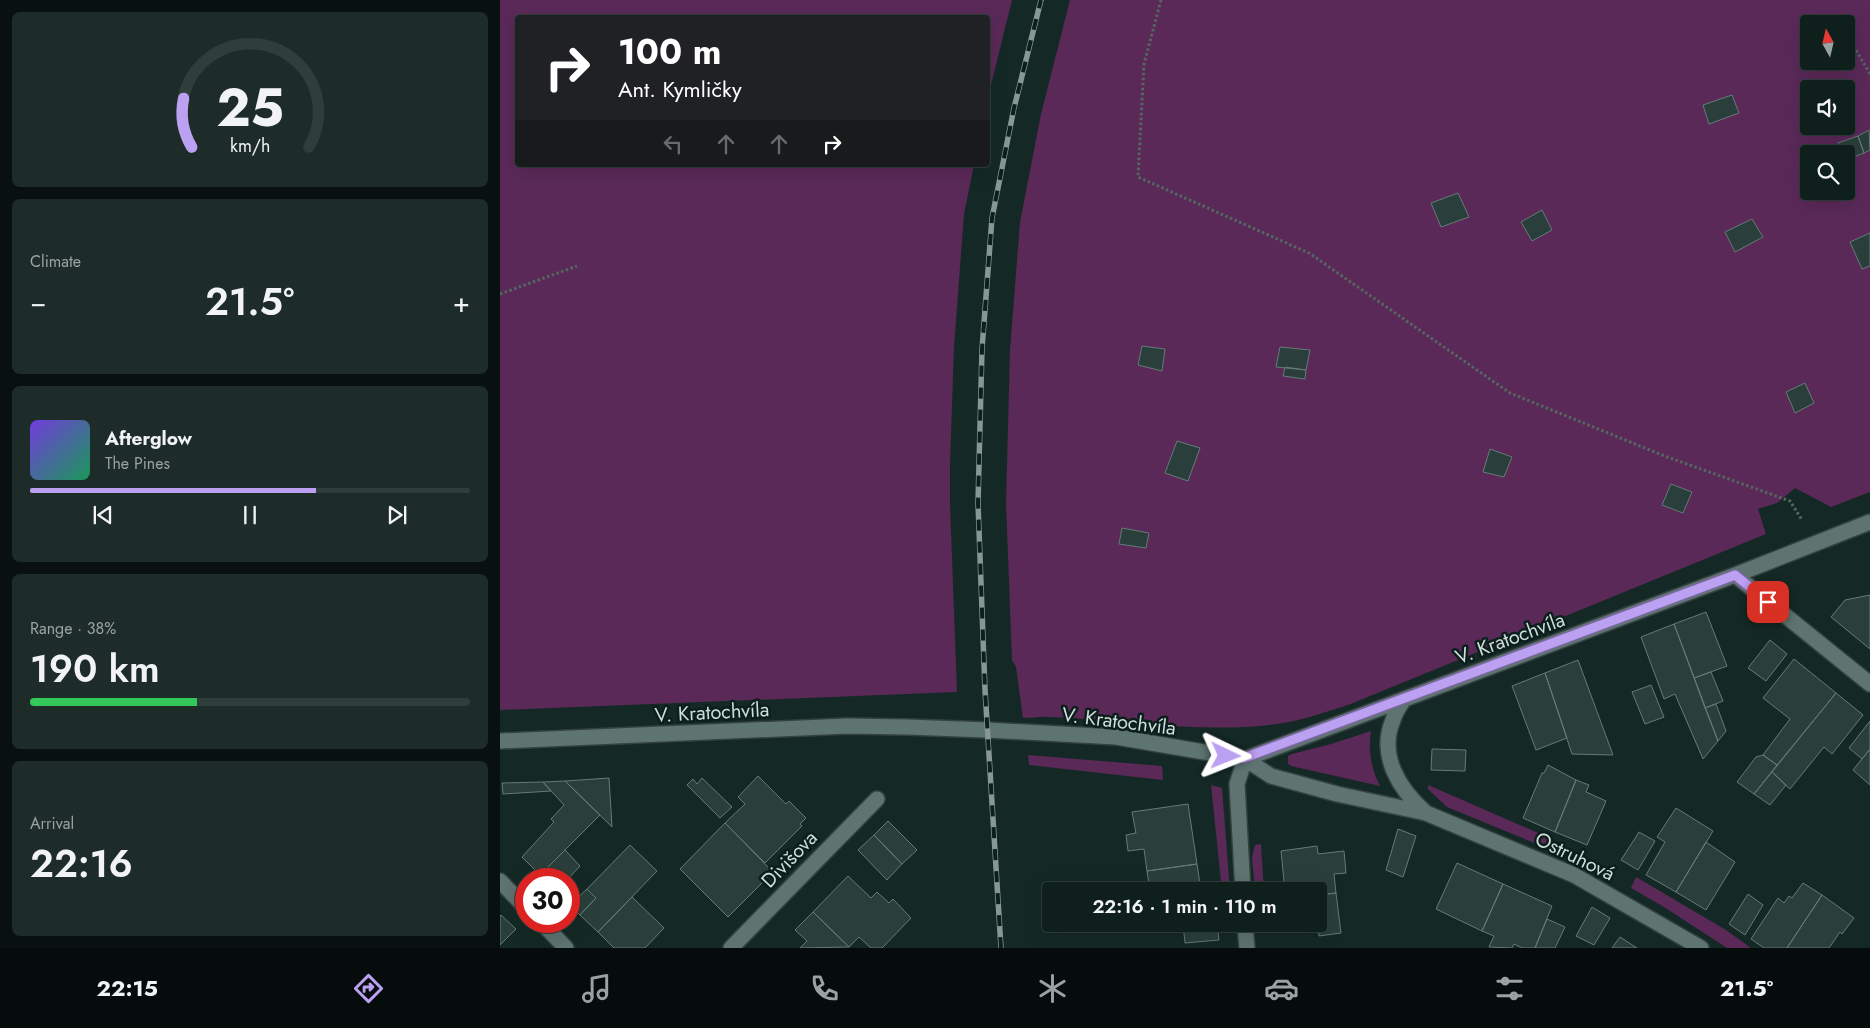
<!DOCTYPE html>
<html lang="en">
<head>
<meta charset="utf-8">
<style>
	body { margin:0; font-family:Jost,sans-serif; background:#1d2c29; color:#f1f3f6; height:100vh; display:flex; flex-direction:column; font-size:19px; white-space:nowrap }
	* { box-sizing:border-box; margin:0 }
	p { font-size:16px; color:#9ba2a3 }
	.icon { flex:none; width:28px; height:28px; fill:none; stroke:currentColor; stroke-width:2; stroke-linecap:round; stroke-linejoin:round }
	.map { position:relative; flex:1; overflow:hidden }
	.sheet { display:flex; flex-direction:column; gap:12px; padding:12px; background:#08110f; width:500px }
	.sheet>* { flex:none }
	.hud { position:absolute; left:15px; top:15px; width:475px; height:152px; border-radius:5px; box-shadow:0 5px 20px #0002,0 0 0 1px #2f3d3b; background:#202124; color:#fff; overflow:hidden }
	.needle { width:32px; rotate:352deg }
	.controls { position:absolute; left:1300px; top:15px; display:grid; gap:10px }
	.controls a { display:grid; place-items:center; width:55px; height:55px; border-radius:5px; background:#0f1f1c; box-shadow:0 5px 20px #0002,0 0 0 1px #2f3d3b; font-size:25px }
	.speed { position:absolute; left:15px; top:868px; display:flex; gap:10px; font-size:25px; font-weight:700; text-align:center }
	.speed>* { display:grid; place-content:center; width:65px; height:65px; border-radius:50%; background:#0f1f1c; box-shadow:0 5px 20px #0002,0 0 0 1px #2f3d3b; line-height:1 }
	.speed .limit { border:8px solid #d22; background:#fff; color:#111 }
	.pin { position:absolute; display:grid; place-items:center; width:42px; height:42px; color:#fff; margin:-21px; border-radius:10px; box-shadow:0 2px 8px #0006 }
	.me { position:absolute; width:55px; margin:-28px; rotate:92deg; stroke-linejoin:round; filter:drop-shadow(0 0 4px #0008) }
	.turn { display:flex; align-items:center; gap:18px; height:105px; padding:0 20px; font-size:22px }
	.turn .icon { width:65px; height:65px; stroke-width:2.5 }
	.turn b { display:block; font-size:35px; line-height:42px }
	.lanes { display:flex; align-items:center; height:48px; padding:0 20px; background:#0003; justify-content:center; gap:25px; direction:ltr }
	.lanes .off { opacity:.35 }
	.big { font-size:38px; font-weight:600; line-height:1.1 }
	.sheet .card { flex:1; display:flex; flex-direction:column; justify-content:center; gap:8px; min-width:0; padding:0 18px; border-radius:8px; background:#1d2c29 }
	.sheet .dial { align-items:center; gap:0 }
	.dial svg { height:130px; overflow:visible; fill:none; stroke:#2f3d3b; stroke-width:7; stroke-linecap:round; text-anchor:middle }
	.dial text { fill:#f1f3f6; stroke:none }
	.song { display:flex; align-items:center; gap:15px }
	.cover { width:60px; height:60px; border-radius:8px; background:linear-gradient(135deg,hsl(260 70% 55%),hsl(150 70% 35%)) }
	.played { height:5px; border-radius:2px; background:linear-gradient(90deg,#bca0f2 65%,#2f3d3b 65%) }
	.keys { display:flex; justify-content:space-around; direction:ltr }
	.heat { display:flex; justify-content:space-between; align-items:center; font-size:28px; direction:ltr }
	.charge { height:8px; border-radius:4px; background:linear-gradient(90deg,#34c759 38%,#2f3d3b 0) }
	.trip { position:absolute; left:542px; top:882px; width:285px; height:50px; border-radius:5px; background:#0f1f1c; box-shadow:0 5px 20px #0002,0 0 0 1px #2f3d3b; font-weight:600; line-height:50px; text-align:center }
	.tab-bar { display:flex; height:80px; justify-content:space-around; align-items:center; background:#060c0b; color:#9ba2a3 }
	.tab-bar .icon { width:35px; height:35px }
	.tab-bar .selected { color:#bca0f2 }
	.tab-bar b { font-size:22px; color:#f1f3f6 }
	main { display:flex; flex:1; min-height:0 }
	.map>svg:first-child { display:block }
	.green { fill:#5a2958; fill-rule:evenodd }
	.building { fill:#2a3f3b; stroke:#657b77 }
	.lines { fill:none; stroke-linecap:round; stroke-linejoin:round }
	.minor-casing { stroke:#334240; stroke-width:18 }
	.path { stroke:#556763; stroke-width:3; stroke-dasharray:2.5 2.5; stroke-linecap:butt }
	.minor { stroke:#5d7470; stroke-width:15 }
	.rail-casing { stroke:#879794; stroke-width:5.5 }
	.rail { stroke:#0b1f1c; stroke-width:4; stroke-dasharray:11; stroke-linecap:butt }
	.route-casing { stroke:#7a689d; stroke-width:12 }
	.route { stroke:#bca0f2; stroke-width:9 }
	.labels { text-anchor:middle; stroke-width:5; stroke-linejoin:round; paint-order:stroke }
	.street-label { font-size:20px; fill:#d0ddda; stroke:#0b1f1c }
</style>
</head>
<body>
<main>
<section class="sheet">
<div class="card dial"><svg viewBox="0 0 100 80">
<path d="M14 69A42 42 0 1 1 86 69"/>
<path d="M14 69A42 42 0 0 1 9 39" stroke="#bca0f2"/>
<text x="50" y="56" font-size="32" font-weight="700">25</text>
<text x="50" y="72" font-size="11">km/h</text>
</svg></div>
<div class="card"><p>Climate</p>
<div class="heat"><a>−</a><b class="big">21.5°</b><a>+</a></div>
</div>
<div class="card">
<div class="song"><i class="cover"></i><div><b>Afterglow</b><p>The Pines</p></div></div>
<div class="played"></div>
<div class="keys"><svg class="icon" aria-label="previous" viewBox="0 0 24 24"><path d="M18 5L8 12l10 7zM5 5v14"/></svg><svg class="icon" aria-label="pause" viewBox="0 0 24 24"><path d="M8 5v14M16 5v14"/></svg><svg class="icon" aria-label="next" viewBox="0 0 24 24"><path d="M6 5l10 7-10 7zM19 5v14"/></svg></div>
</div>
<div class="card"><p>Range · 38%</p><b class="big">190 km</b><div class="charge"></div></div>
<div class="card"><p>Arrival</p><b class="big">22:16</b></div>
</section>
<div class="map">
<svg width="1370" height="948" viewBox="0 0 1370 948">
	<rect width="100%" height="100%" fill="#142925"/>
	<path class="green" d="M0,0H512L488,97V18H18V165H474L464,214L454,347L450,464V504L457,692L0,710Z
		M570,0H1370V492L1331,507L1295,488L1277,503L1258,509L1266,534L848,705C823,713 797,722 770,725C697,733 623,720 549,717C540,716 532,718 523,718L516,667L512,660L506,503L507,465L510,350L520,222L541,114ZM1309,24H1346V61H1309ZM1309,89H1346V126H1309ZM1309,154H1346V191H1309Z
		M871,731C868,751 871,768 880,786L791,766L788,764V756L792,754L831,744Z
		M528,755L662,766L663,780L529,765Z
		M711,785L722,788L730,891H722Z
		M928,785L1052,839L1049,849L947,807L928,789Z
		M761,844L764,891H755L752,857L755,845Z
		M1136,877L1226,930L1251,948H1227L1164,907L1131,888Z"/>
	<path class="building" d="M1232,95L1239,113L1209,124L1203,105Z
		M1369,130L1370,150L1364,153L1358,136Z
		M1358,136L1364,153L1346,160V154H1342L1338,143Z
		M958,193L969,217L941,227L931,203Z
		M1042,210L1052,230L1032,241L1021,222Z
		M1252,219L1263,237L1235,252L1225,232Z
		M1370,233V266L1362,269L1350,242Z
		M642,346L665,349L662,371L638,365Z
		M780,347L810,350L806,370L776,367Z
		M785,367L806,370L805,379L783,376Z
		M1305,383L1314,403L1295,413L1286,392Z
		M677,441L700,448L688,481L665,473Z
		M990,449L1012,457L1004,477L983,472Z
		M1171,484L1192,492L1183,513L1162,505Z
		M622,528L649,533L646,548L619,544Z
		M1370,595V649L1331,617L1345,600Z
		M1206,612L1227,666L1194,678L1174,624Z
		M1174,624L1218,741L1203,759L1175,694L1164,699L1141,637Z
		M1270,640L1287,654L1266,681L1248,668Z
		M1294,659L1336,693L1277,765L1263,755L1290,719L1263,698Z
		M1078,660L1113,755L1072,754L1045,673Z
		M1211,672L1223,701L1205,708L1194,678Z
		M1045,673L1067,738L1036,750L1012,686Z
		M1151,685L1164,717L1145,724L1132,692Z
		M1336,693L1363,715L1332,754L1324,747L1290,789L1272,772Z
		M1216,704L1226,731L1218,741L1205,708Z
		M1370,721V749L1362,759L1349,748Z
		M932,749L966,750L965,771L931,770Z
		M1370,749V785L1353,770Z
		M1263,755L1277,765L1254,794L1237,782L1256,757Z
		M1048,765L1076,780L1055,832L1023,818L1042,773H1044Z
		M1272,772L1286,785L1270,805L1254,794Z
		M258,776L286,804L289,801L306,818L300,824L302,826L265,863L225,823L245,804L238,797Z
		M109,778L112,827L65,781Z
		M202,778L232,807L220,818L187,785L193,779L197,784Z
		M1076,780L1089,785L1086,792L1106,801L1087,845L1055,832Z
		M65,781L100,815L40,875L22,857L54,822L51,819L64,805L43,782Z
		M43,782L51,791L3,794L2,783Z
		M688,804L697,864L647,871L644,849L628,851L626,835L636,833L632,812Z
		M1176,808L1213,831L1176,892L1146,875L1165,842L1157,837Z
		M388,821L417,850L402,864L374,835Z
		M225,823L273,872L228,917L180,869Z
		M898,829L916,836L903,877L886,870Z
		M1139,832L1155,841L1138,870L1121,860Z
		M374,835L402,864L387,880L358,850Z
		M1206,842L1235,862L1206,910L1176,892Z
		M130,845L157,871L98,932L80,915L96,898L87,889Z
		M817,846L818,854L844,851L846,873L834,874L836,893L819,895V891H785L781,851Z
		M65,850L80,866L68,879H36Z
		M957,863L1003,884L982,931L936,909Z
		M697,864L701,891H650L647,871Z
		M348,876L371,898L377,892L389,903L393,899L411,918L382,948H371L359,937L349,947L313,912Z
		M1303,883L1322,895L1287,948H1264L1251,939L1278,898L1284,903L1289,896L1292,898Z
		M1003,884L1052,906L1035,948H1022L1014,944L1012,948L989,947L994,936L982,931Z
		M87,889L96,898L80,915L70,905Z
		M836,893L841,933L819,936L818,926L790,929L789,924H819V895Z
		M1248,894L1263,905L1245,935L1229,924Z
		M1322,895L1354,918L1342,934L1340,932L1329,948H1287Z
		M132,897L164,928L145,948H114L98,932Z
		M1092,907L1110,918L1094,945L1076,936Z
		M313,912L349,947L300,948L307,941L295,930Z
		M1,915L16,929L0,945V916Z
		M1047,919L1065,927L1055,948H1035Z
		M683,924H717L719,940L685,943Z
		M1120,937L1137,948H1112Z"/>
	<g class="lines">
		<g class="minor-casing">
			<path id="minor" d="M1235,575L1370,684
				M904,699C900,706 895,712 893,720C878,755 899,789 925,812
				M0,741L347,726L407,727L487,730L616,737L745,759L1235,575L1370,522
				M0,881L26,908
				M743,891L737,784L745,759L771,776L837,794L926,813L1074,875L1201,948
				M40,921L66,948
				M745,924L747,948
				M231,948L377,799"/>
		</g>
		<path class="path" d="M661,0L644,64L638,177L809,253L1010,393L1162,455L1290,501L1302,520
			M1335,15L1341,24
			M1346,33L1370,74
			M0,294L77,266"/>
		<use href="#minor" class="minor"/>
		<g class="rail-casing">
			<path id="rail" d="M501,948L485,690L478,503L482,349L492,218L514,108L541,0"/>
		</g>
		<use href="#rail" class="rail"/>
	</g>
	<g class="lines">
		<g class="route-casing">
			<path id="route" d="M726,756L744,758L1235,575L1268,602"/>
		</g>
		<use href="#route" class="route"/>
	</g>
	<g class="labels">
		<g class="street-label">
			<text transform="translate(1010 638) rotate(-20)" y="7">V. Kratochvíla</text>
			<text transform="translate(212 712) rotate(-3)" y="7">V. Kratochvíla</text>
			<text transform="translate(619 721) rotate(7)" y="7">V. Kratochvíla</text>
			<text transform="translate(1075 856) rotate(26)" y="7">Ostruhová</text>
			<text transform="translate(289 859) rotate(-46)" y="7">Divišova</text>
		</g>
	</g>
</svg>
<div class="controls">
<a><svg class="needle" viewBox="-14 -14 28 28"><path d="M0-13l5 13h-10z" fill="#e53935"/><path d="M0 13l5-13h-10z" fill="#9ba2a3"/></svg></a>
<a><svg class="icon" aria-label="sound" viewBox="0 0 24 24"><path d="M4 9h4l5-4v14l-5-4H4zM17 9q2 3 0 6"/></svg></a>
<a><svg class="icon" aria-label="search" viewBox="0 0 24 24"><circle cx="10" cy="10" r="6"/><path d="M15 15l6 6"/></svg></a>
</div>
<div class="speed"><div class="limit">30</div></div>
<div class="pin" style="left:1268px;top:602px;background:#d93025"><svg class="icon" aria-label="arrive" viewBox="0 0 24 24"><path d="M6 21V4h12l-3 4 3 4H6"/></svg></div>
<svg class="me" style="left:726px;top:756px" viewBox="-20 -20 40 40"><path d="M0-17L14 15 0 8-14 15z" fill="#bca0f2" stroke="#fff" stroke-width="4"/></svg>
<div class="trip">22:16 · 1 min · 110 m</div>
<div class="hud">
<div class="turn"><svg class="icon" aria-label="right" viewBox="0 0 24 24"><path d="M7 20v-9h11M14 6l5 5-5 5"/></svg><div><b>100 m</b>Ant. Kymličky</div></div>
<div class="lanes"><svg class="icon off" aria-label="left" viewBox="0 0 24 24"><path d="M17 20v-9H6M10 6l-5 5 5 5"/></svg><svg class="icon off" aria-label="ahead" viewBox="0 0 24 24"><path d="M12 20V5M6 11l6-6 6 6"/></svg><svg class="icon off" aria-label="ahead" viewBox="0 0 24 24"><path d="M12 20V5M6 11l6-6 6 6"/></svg><svg class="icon" aria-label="right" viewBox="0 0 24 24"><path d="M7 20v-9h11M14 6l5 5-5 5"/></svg></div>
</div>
</div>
</main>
<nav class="tab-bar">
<b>22:15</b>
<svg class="icon selected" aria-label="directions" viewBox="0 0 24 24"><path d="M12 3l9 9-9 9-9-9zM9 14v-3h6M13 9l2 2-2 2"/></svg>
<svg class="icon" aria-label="music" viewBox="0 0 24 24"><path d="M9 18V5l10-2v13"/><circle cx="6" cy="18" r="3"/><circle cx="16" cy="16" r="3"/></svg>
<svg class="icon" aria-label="phone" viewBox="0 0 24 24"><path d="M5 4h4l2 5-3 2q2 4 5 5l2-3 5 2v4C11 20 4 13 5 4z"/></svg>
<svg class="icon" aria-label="climate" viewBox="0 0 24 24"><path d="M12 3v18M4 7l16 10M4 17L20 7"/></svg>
<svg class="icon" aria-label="car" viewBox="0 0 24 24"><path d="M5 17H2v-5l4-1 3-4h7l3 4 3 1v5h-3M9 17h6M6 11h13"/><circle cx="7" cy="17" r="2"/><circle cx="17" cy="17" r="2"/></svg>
<svg class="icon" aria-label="filters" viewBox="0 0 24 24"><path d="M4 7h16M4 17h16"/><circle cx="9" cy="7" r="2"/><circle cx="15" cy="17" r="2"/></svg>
<b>21.5°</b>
</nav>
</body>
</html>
